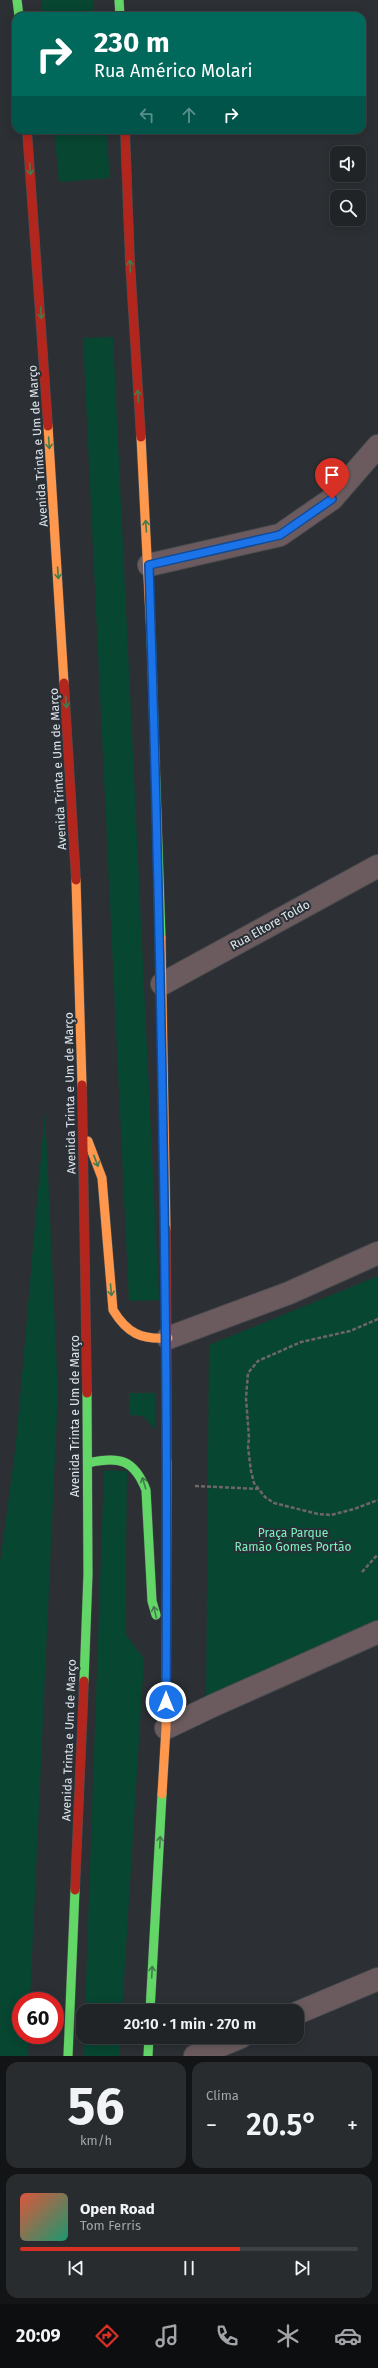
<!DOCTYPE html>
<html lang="pt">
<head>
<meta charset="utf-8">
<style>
	body { margin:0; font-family:"Fira Sans",sans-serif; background:#292c2f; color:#f1f3f6; height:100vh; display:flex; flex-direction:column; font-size:15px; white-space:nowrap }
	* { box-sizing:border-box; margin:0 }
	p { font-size:13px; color:#a2a4a7 }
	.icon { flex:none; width:22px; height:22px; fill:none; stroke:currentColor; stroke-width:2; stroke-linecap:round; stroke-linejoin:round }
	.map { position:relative; height:2056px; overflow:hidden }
	.details { display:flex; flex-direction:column; gap:6px; padding:6px; background:#121415; flex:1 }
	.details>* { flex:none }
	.hud { position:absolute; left:12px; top:12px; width:354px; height:122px; border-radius:12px; box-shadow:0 2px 10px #0003,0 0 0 1px #3e4144; background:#00695c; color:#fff; overflow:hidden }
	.tools { position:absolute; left:330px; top:146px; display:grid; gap:8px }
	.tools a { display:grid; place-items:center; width:36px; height:36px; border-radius:8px; background:#212427; box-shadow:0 2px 10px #0003,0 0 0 1px #3e4144; font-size:20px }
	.speed { position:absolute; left:12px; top:1992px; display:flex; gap:8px; font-size:20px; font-weight:700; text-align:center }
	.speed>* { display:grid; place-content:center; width:52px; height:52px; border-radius:50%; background:#212427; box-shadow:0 2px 10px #0003,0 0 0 1px #3e4144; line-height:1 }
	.speed .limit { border:6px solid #d22; background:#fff; color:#111 }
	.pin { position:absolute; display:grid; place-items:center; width:34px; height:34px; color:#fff; margin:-41px -17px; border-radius:50% 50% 50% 0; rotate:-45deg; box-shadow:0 0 4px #0007 }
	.pin .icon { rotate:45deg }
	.me { position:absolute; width:44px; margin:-22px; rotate:0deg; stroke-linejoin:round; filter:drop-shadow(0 0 3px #0008) }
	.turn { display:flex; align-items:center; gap:14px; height:84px; padding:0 16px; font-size:18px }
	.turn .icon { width:52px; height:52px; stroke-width:2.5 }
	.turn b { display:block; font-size:28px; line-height:34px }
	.lanes { display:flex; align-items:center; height:38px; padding:0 16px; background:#0003; justify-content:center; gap:20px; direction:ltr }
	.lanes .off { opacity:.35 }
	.big { font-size:30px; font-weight:600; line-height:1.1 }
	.details .card { flex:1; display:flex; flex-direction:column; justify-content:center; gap:6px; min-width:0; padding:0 14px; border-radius:12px; background:#292c2f }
	.details .dial { align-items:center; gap:0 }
	.dial b { font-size:52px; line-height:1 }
	.song { display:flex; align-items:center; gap:12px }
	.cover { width:48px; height:48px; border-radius:6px; background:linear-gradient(135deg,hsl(10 70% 55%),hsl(160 70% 35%)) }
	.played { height:4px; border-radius:2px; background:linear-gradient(90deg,#d93025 65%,#3e4144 65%) }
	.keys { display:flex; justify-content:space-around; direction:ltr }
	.heat { display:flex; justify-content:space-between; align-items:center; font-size:22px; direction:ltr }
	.details .tiles { flex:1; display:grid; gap:6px; grid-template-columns:1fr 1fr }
	.card:last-child { grid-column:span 2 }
	.trip { position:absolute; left:76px; top:2004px; width:228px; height:40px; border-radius:12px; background:#212427; box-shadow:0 2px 10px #0003,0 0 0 1px #3e4144; font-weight:600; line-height:40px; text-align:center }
	.dock { display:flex; height:64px; justify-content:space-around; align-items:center; background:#0d0e10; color:#a2a4a7 }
	.dock .icon { width:28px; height:28px }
	.dock .active { color:#d93025 }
	.dock b { font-size:18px; color:#f1f3f6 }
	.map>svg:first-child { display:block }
	.green { fill:#074631 }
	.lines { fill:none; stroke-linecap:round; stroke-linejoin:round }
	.street-casing { stroke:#4a4d50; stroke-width:24 }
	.fast-casing { stroke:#4a4d50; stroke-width:10 }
	.slow-casing { stroke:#4a4d50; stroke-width:10 }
	.jam-casing { stroke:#4a4d50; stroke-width:10 }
	.path { stroke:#6e6668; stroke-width:2.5; stroke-dasharray:4 2; stroke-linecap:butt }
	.street { stroke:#6b5b5e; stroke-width:22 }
	.fast { stroke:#63d668; stroke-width:9 }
	.slow { stroke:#ff974d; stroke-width:9 }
	.jam { stroke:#b3261e; stroke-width:9 }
	.oneway { stroke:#437b4d }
	.route-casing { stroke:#114b97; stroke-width:10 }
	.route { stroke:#1a73e8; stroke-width:7 }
	.labels { text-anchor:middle; stroke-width:4; stroke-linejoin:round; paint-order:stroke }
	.street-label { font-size:12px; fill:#e1e6ea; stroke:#293037 }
	.park-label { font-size:12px; fill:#7af2bd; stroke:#293037 }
</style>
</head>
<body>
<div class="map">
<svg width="378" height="2056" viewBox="0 0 378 2056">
	<rect width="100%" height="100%" fill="#2c3034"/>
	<path class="green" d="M41,0H93L94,16H42Z
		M54,130H106L110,178L59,182Z
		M113,337L159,1300L129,1301L83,338Z
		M45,1110L58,1392L30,2001H21V2035H29L28,2056H0V1563L16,1444Z
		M378,1276V1621L206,1700L209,1345Z
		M129,1393H155V1429L143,1416L129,1415Z
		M104,1470L127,1471L125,1633L144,1659L122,2011H85Z
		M84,2037H120L119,2056H84Z"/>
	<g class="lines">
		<g class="street-casing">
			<path id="street" d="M149,565L280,535L332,499L378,446
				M162,984L378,866
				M168,1338L289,1293L378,1253
				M166,1728L212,1706L378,1632
				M297,2013L378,1979
				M195,2056L241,2037"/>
		</g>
		<g class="fast-casing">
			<path id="fast" d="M17,0L19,16
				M119,0L120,16
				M151,636L161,938
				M88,1463C119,1456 134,1459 146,1490L152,1601L156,1615
				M84,1681L88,1574L87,1393
				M150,2011L162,1794
				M68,2056L75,1890
				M148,2056L149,2037"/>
		</g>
		<g class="slow-casing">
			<path id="slow" d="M48,426L64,683
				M141,437L151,636
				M76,880L82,1085
				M161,938L166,1229
				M88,1141L102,1178L113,1310C127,1333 141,1340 168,1338
				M162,1794L166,1728L167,1460"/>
		</g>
		<g class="jam-casing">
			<path id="jam" d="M27,130L48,426
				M125,130L130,262L141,437
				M64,683L76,880
				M82,1085L87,1393
				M166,1229L167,1460
				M75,1890L84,1681"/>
		</g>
		<path class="path" d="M378,1319L350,1331L301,1342L258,1361L248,1373L246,1398L249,1438L248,1447L251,1471L254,1483L265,1497L274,1503L318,1514L331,1515L354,1509L378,1500
			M195,1486L260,1489
			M362,1572L378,1554"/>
		<use href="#street" class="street"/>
		<use href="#fast" class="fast"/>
		<use href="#slow" class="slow"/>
		<use href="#jam" class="jam"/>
	</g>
	<defs><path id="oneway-shaft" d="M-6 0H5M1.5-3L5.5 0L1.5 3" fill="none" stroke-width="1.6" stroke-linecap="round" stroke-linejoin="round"/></defs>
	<g class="oneway">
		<use href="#oneway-shaft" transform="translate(30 169) rotate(86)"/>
		<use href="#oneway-shaft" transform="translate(130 266) rotate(-93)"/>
		<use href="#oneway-shaft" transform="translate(41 313) rotate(86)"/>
		<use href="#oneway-shaft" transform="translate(138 396) rotate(-94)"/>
		<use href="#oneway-shaft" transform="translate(49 443) rotate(86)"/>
		<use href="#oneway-shaft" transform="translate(146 526) rotate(-94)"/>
		<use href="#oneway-shaft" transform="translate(58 573) rotate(86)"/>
		<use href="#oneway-shaft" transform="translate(66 702) rotate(86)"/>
		<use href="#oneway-shaft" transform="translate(96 1161) rotate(70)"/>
		<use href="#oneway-shaft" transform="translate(111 1290) rotate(85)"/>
		<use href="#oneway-shaft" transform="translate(144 1483) rotate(-107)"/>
		<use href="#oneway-shaft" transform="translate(155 1612) rotate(-103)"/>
		<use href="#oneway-shaft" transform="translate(160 1842) rotate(-87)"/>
		<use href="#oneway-shaft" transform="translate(152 1972) rotate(-87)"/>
	</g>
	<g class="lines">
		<g class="route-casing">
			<path id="route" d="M166,1702C169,1323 161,944 149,565L280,535L332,499"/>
		</g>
		<use href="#route" class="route"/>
	</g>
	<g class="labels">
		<g class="street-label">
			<text transform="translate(38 446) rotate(-94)" y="4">Avenida Trinta e Um de Março</text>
			<text transform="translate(58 769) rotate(-93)" y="4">Avenida Trinta e Um de Março</text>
			<text transform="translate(270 925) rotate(-29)" y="4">Rua Eltore Toldo</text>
			<text transform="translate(70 1093) rotate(-91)" y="4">Avenida Trinta e Um de Março</text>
			<text transform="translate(75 1416) rotate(-90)" y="4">Avenida Trinta e Um de Março</text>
			<text transform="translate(69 1740) rotate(-88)" y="4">Avenida Trinta e Um de Março</text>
		</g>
		<g class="park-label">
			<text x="293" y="1537">Praça Parque<tspan x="293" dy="14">Ramão Gomes Portão</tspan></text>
		</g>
	</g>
</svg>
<div class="tools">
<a><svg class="icon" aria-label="sound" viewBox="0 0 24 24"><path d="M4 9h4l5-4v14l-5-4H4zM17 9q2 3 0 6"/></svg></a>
<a><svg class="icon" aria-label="search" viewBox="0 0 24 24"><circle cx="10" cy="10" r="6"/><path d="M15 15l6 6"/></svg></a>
</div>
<div class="speed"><div class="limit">60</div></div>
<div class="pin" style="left:332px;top:499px;background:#d93025"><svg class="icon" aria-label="arrive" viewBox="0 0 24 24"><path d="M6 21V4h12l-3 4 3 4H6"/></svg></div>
<svg class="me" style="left:166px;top:1702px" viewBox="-20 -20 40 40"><circle r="17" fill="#1a73e8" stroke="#fff" stroke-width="3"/><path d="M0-11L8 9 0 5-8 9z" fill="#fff"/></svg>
<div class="trip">20:10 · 1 min · 270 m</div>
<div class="hud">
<div class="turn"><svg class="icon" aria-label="right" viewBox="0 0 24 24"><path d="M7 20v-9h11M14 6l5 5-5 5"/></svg><div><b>230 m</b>Rua Américo Molari</div></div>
<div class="lanes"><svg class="icon off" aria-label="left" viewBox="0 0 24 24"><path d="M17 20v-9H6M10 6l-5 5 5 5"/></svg><svg class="icon off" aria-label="ahead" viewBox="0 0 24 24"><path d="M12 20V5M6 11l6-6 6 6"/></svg><svg class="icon" aria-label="right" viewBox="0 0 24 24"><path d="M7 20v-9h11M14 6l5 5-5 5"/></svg></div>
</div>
</div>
<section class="details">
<div class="tiles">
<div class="card dial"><b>56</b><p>km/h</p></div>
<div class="card"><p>Clima</p>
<div class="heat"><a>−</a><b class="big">20.5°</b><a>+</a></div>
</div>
<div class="card">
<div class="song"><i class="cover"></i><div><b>Open Road</b><p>Tom Ferris</p></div></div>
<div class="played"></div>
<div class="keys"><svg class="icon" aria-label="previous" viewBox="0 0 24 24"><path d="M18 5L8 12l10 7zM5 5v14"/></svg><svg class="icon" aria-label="pause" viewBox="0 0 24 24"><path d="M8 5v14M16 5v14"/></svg><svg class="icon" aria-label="next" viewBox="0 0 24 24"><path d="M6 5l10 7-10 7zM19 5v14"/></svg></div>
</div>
</div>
</section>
<nav class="dock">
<b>20:09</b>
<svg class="icon active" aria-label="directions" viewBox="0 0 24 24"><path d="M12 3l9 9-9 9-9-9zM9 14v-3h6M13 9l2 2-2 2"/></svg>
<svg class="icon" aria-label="music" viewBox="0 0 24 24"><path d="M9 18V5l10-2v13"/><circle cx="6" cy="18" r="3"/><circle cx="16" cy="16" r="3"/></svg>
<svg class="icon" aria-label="phone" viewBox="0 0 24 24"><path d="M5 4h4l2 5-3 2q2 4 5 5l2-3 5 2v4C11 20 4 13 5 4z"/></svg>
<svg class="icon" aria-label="climate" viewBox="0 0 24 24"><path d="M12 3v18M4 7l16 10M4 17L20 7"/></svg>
<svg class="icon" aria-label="car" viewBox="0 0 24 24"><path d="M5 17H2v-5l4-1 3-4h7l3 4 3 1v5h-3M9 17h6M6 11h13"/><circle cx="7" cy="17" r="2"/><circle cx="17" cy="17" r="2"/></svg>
</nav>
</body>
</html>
